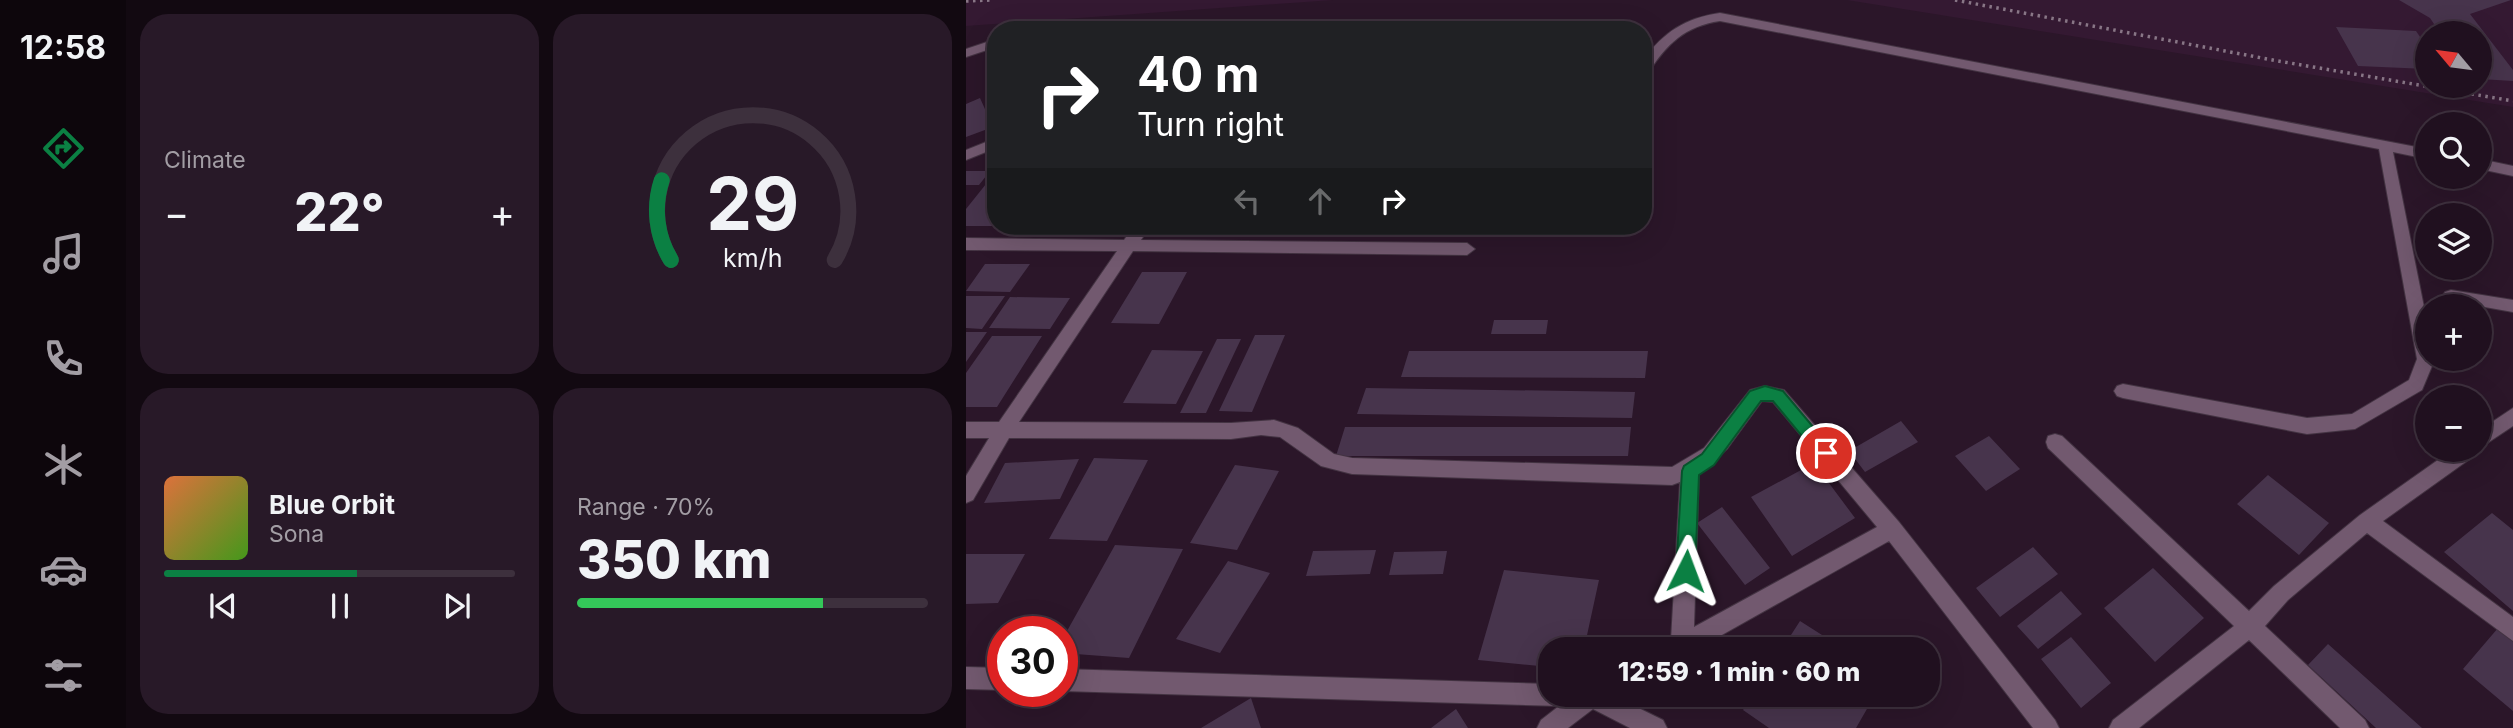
<!DOCTYPE html>
<html lang="en">
<head>
<meta charset="utf-8">
<style>
	body { margin:0; font-family:Inter,sans-serif; background:#281928; color:#f1f3f6; height:100vh; display:flex; flex-direction:column; font-size:26px; white-space:nowrap }
	* { box-sizing:border-box; margin:0 }
	p { font-size:23px; color:#a29da4 }
	.icon { flex:none; width:38px; height:38px; fill:none; stroke:currentColor; stroke-width:2; stroke-linecap:round; stroke-linejoin:round }
	.map { position:relative; flex:1; overflow:hidden }
	.side { display:flex; flex-direction:column; gap:14px; padding:14px; background:#120911; width:840px }
	.side>* { flex:none }
	.banner { position:absolute; left:21px; top:21px; width:665px; height:214px; border-radius:28px; box-shadow:0 7px 28px #0002,0 0 0 2px #3d303d; background:#202124; color:#fff; overflow:hidden }
	.needle { width:46px; rotate:299deg }
	.buttons { position:absolute; left:1449px; top:21px; display:grid; gap:14px }
	.buttons a { display:grid; place-items:center; width:77px; height:77px; border-radius:50%; background:#20101f; box-shadow:0 7px 28px #0002,0 0 0 2px #3d303d; font-size:35px }
	.speed { position:absolute; left:21px; top:616px; display:flex; gap:14px; font-size:35px; font-weight:700; text-align:center }
	.speed>* { display:grid; place-content:center; width:91px; height:91px; border-radius:50%; background:#20101f; box-shadow:0 7px 28px #0002,0 0 0 2px #3d303d; line-height:1 }
	.speed .limit { border:10px solid #d22; background:#fff; color:#111 }
	.pin { position:absolute; display:grid; place-items:center; width:60px; height:60px; color:#fff; margin:-30px; border:4px solid #fff; border-radius:50%; box-shadow:0 2px 7px #0007 }
	.me { position:absolute; width:77px; margin:-38px; rotate:3deg; stroke-linejoin:round; filter:drop-shadow(0 0 5px #0008) }
	.turn { display:flex; align-items:center; gap:24px; height:147px; padding:0 35px; font-size:32px }
	.turn .icon { width:91px; height:91px; stroke-width:2.5 }
	.turn b { display:block; font-size:49px; line-height:60px }
	.lanes { display:flex; align-items:center; height:66px; padding:0 35px; background:#0003; justify-content:center; gap:35px; direction:ltr }
	.lanes .off { opacity:.35 }
	.big { font-size:52px; font-weight:800; line-height:1.1 }
	.side .tile { flex:1; display:flex; flex-direction:column; justify-content:center; gap:10px; min-width:0; padding:0 24px; border-radius:28px; background:#281928 }
	.side .dial { align-items:center; gap:0 }
	.dial svg { height:182px; overflow:visible; fill:none; stroke:#3d303d; stroke-width:7; stroke-linecap:round; text-anchor:middle }
	.dial text { fill:#f1f3f6; stroke:none }
	.song { display:flex; align-items:center; gap:21px }
	.cover { width:84px; height:84px; border-radius:10px; background:linear-gradient(135deg,hsl(20 70% 55%),hsl(100 70% 35%)) }
	.played { height:7px; border-radius:4px; background:linear-gradient(90deg,#0b8043 55%,#3d303d 55%) }
	.keys { display:flex; justify-content:space-around; direction:ltr }
	.heat { display:flex; justify-content:space-between; align-items:center; font-size:38px; direction:ltr }
	.charge { height:10px; border-radius:5px; background:linear-gradient(90deg,#34c759 70%,#3d303d 0) }
	.side .tiles { flex:1; display:grid; gap:14px; grid-template-columns:repeat(2,1fr) }
	.trip { position:absolute; left:572px; top:637px; width:402px; height:70px; border-radius:28px; background:#20101f; box-shadow:0 7px 28px #0002,0 0 0 2px #3d303d; font-weight:800; line-height:70px; text-align:center }
	main { display:flex; flex:1; min-height:0 }
	.menu { display:flex; flex-direction:column; width:126px; justify-content:space-around; align-items:center; background:#0d060c; color:#a29da4 }
	.menu .icon { width:49px; height:49px }
	.menu .selected { color:#0b8043 }
	.menu b { font-size:32px; color:#f1f3f6 }
	.map>svg:first-child { display:block }
	.built { fill:#341932; fill-rule:evenodd }
	.building { fill:#47344c }
	.lines { fill:none; stroke-linecap:round; stroke-linejoin:round }
	.minor-casing { stroke:#433342; stroke-width:2 }
	.path { stroke:#887686; stroke-width:3.5; stroke-dasharray:2.5 4.5; stroke-linecap:butt }
	.minor { fill:#72596f; fill-rule:evenodd }
	.route { fill:#0b8043; stroke:#07532c; stroke-width:2 }
</style>
</head>
<body>
<main>
<nav class="menu">
<b>12:58</b>
<svg class="icon selected" aria-label="directions" viewBox="0 0 24 24"><path d="M12 3l9 9-9 9-9-9zM9 14v-3h6M13 9l2 2-2 2"/></svg>
<svg class="icon" aria-label="music" viewBox="0 0 24 24"><path d="M9 18V5l10-2v13"/><circle cx="6" cy="18" r="3"/><circle cx="16" cy="16" r="3"/></svg>
<svg class="icon" aria-label="phone" viewBox="0 0 24 24"><path d="M5 4h4l2 5-3 2q2 4 5 5l2-3 5 2v4C11 20 4 13 5 4z"/></svg>
<svg class="icon" aria-label="climate" viewBox="0 0 24 24"><path d="M12 3v18M4 7l16 10M4 17L20 7"/></svg>
<svg class="icon" aria-label="car" viewBox="0 0 24 24"><path d="M5 17H2v-5l4-1 3-4h7l3 4 3 1v5h-3M9 17h6M6 11h13"/><circle cx="7" cy="17" r="2"/><circle cx="17" cy="17" r="2"/></svg>
<svg class="icon" aria-label="filters" viewBox="0 0 24 24"><path d="M4 7h16M4 17h16"/><circle cx="9" cy="7" r="2"/><circle cx="15" cy="17" r="2"/></svg>
</nav>
<section class="side">
<div class="tiles">
<div class="tile"><p>Climate</p>
<div class="heat"><a>−</a><b class="big">22°</b><a>+</a></div>
</div>
<div class="tile dial"><svg viewBox="0 0 100 80">
<path d="M14 69A42 42 0 1 1 86 69"/>
<path d="M14 69A42 42 0 0 1 10 34" stroke="#0b8043"/>
<text x="50" y="56" font-size="32" font-weight="700">29</text>
<text x="50" y="72" font-size="11">km/h</text>
</svg></div>
<div class="tile">
<div class="song"><i class="cover"></i><div><b>Blue Orbit</b><p>Sona</p></div></div>
<div class="played"></div>
<div class="keys"><svg class="icon" aria-label="previous" viewBox="0 0 24 24"><path d="M18 5L8 12l10 7zM5 5v14"/></svg><svg class="icon" aria-label="pause" viewBox="0 0 24 24"><path d="M8 5v14M16 5v14"/></svg><svg class="icon" aria-label="next" viewBox="0 0 24 24"><path d="M6 5l10 7-10 7zM19 5v14"/></svg></div>
</div>
<div class="tile"><p>Range · 70%</p><b class="big">350 km</b><div class="charge"></div></div>
</div>
</section>
<div class="map">
<svg width="1547" height="728" viewBox="0 0 1547 728">
	<rect width="100%" height="100%" fill="#2b1629"/>
	<path class="built" d="M0,0H367L0,26Z
		M881,0H1547V107ZM1461,33H1514V86H1461Z"/>
	<path class="building" d="M1433,0H1545L1504,14L1547,70V81L1514,79V33H1474L1464,18Z
		M1370,27L1450,31L1461,47V69L1392,66Z
		M14,98L27,127L0,137V104Z
		M0,171H24L13,185H0Z
		M20,184H30V226H0V209Z
		M101,226H160L156,232L97,231Z
		M189,226H246L242,232L187,229Z
		M292,226H331L326,235H287Z
		M19,264H64L44,292L0,291Z
		M176,272H221L193,324L145,323Z
		M0,296H39L16,329L0,328Z
		M44,297L104,298L84,329L23,328Z
		M528,320H582L580,334H525Z
		M0,332H21L0,362Z
		M289,335H319L286,412L253,411Z
		M26,336H76L31,407H0V373Z
		M251,339H275L240,413H214Z
		M186,350L237,351L210,404L157,403Z
		M443,351H682L679,378L435,377Z
		M400,388L669,392L666,418L391,414Z
		M935,421L952,442L899,472L883,451Z
		M379,427H665L662,456H370Z
		M1023,436L1054,469L1020,491L989,456Z
		M128,458L182,460L141,541L83,539Z
		M113,459L94,499L18,503L39,463Z
		M848,463L889,518L826,556L785,497Z
		M269,465L313,471L271,550L224,543Z
		M1302,475L1363,523L1333,555L1271,504Z
		M756,507L804,568L779,585L731,523Z
		M1526,513L1547,530V611L1478,552Z
		M149,545L217,549L163,658L96,653V640Z
		M1067,547L1092,574L1034,617L1010,588Z
		M410,550L404,574L340,576L347,551Z
		M481,551L477,574L423,575L428,552Z
		M0,554H59L32,603L0,604Z
		M262,561L304,573L254,653L210,639Z
		M1187,568L1238,618L1189,662L1138,608Z
		M538,570L633,580L618,649H584V667L512,660Z
		M1095,591L1116,614L1072,649L1051,626Z
		M834,621L878,649H816Z
		M1532,628L1547,640V711L1497,669Z
		M1105,637L1145,683L1115,708L1075,659Z
		M1362,644L1456,728H1410L1342,665Z
		M787,695H909L890,728H803L777,710Z
		M285,698L295,728H235Z
		M490,709L502,728H465Z"/>
	<g class="lines">
		<g class="minor-casing">
			<path id="minor" d="M754,13L1461,149V159L1427,152L1461,322V359H1469L1456,390L1389,429L1341,434L1157,398L1151,396L1148,391L1151,386L1157,384L1341,418L1386,414L1443,380L1451,359L1413,149L754,21C719,26 701,44 682,73L677,74V60C698,32 719,18 754,13Z
				M30,39V47L0,57V49Z
				M30,138V148L0,160V150Z
				M1514,159L1547,166V176L1514,169Z
				M168,226H184L175,240L501,243L509,249L501,255L167,251L53,422L265,423L308,420L332,428L368,454L386,458L706,467L738,448L784,390L799,386L818,390L933,522L1089,720L1093,728H1067L923,541L731,649H699L705,640L714,482L706,485L386,474L355,466L314,437L295,435L265,439L43,438L7,500L0,503V476L23,438H0V422H33L151,251L0,250V238L158,240ZM796,401L807,402L911,527L728,627L733,473L761,449Z
				M1485,290L1547,300V312L1479,300L1477,296L1479,292Z
				M1547,408V426L1514,448V430Z
				M1089,434L1096,436L1283,611L1308,586L1394,515L1486,450H1510L1508,456L1417,521L1547,617V641L1401,533L1322,600L1299,626L1399,720L1403,728H1374L1283,640L1173,728H1143L1147,720L1268,626L1082,448L1080,442L1082,436Z
				M0,667L37,668V690L0,689Z
				M96,669L584,684V695H646L697,720L701,728H664L627,709L602,728H571L575,720L593,706L96,691Z"/>
		</g>
		<path class="path" d="M989,0L1312,61L1547,101
			M0,1L25,0"/>
		<use href="#minor" class="minor"/>
	</g>
	<path class="route" d="M799,386L817,391L869,453L867,458L860,460L854,458L807,401H795L748,465L733,475L729,571L726,577L720,580L713,577L710,571L716,471L718,466L736,454L784,391Z"/>
</svg>
<div class="buttons">
<a><svg class="needle" viewBox="-14 -14 28 28"><path d="M0-13l5 13h-10z" fill="#e53935"/><path d="M0 13l5-13h-10z" fill="#a29da4"/></svg></a>
<a><svg class="icon" aria-label="search" viewBox="0 0 24 24"><circle cx="10" cy="10" r="6"/><path d="M15 15l6 6"/></svg></a>
<a><svg class="icon" aria-label="layers" viewBox="0 0 24 24"><path d="M12 4l9 5-9 5-9-5zM3 14l9 5 9-5"/></svg></a>
<a>+</a>
<a>−</a>
</div>
<div class="speed"><div class="limit">30</div></div>
<div class="pin" style="left:860px;top:453px;background:#d93025"><svg class="icon" aria-label="arrive" viewBox="0 0 24 24"><path d="M6 21V4h12l-3 4 3 4H6"/></svg></div>
<svg class="me" style="left:720px;top:571px" viewBox="-20 -20 40 40"><path d="M0-17L14 15 0 8-14 15z" fill="#0b8043" stroke="#fff" stroke-width="4"/></svg>
<div class="trip">12:59 · 1 min · 60 m</div>
<div class="banner">
<div class="turn"><svg class="icon" aria-label="right" viewBox="0 0 24 24"><path d="M7 20v-9h11M14 6l5 5-5 5"/></svg><div><b>40 m</b>Turn right</div></div>
<div class="lanes"><svg class="icon off" aria-label="left" viewBox="0 0 24 24"><path d="M17 20v-9H6M10 6l-5 5 5 5"/></svg><svg class="icon off" aria-label="ahead" viewBox="0 0 24 24"><path d="M12 20V5M6 11l6-6 6 6"/></svg><svg class="icon" aria-label="right" viewBox="0 0 24 24"><path d="M7 20v-9h11M14 6l5 5-5 5"/></svg></div>
</div>
</div>
</main>
</body>
</html>
